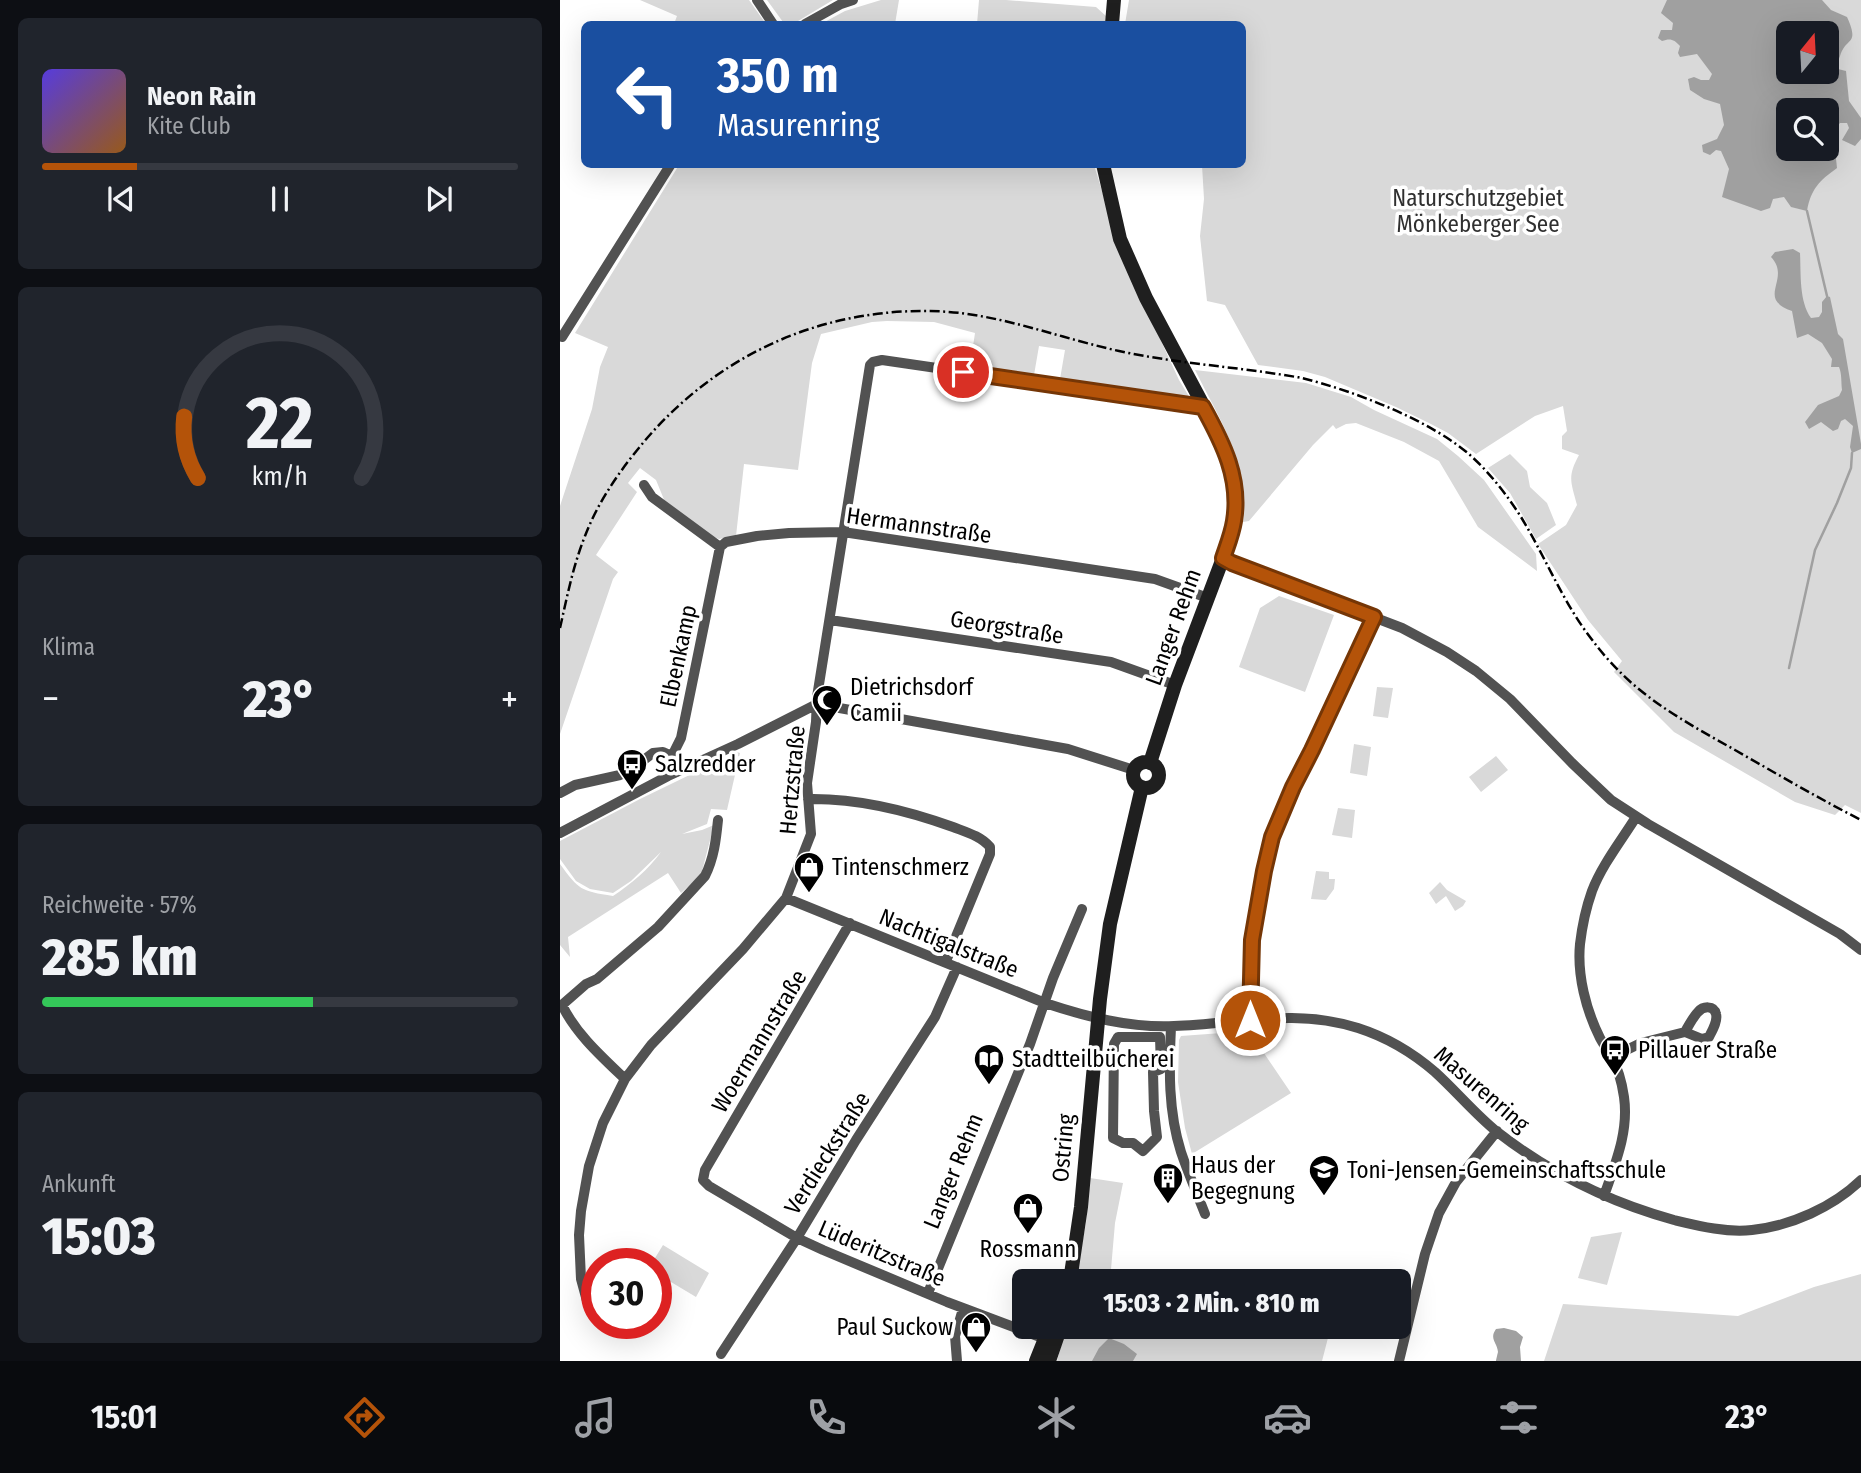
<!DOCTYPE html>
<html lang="de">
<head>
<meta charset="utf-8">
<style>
	body { margin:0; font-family:"Fira Sans Condensed",sans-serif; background:#20242c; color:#f1f3f6; height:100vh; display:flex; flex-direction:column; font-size:26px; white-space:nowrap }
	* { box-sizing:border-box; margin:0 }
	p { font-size:23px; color:#9ea1a6 }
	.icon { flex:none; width:38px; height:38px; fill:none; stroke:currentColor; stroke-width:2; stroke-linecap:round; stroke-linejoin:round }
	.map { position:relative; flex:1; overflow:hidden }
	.sheet { display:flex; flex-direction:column; gap:18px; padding:18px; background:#0d0f14; width:560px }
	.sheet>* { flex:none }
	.top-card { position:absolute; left:21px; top:21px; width:665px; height:147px; border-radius:10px; box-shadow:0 7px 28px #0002; background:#1a4fa0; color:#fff; overflow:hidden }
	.needle { width:46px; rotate:18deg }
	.controls { position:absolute; left:1216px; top:21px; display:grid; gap:14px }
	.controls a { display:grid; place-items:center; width:63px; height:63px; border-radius:10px; background:#171b24; box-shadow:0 7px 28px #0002; font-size:35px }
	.speed { position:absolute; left:21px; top:1248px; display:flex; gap:14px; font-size:35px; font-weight:700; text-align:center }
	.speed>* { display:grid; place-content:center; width:91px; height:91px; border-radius:50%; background:#171b24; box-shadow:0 7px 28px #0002; line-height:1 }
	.speed .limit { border:10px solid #d22; background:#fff; color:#111 }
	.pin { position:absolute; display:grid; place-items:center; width:60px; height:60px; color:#fff; margin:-30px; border:4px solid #fff; border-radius:50%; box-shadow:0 2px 7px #0007 }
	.me { position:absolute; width:77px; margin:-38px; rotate:0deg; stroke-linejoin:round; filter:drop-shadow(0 0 5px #0008) }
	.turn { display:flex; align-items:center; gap:24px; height:147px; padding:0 21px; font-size:32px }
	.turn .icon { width:91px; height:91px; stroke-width:2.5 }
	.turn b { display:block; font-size:49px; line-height:60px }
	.big { font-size:52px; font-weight:800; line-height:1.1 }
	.sheet .tile { flex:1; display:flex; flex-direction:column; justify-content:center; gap:10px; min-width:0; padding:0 24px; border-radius:10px; background:#20242c }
	.sheet .dial { align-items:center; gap:0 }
	.dial svg { height:182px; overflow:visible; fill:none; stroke:#363941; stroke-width:7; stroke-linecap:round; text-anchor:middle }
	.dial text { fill:#f1f3f6; stroke:none }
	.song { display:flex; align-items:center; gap:21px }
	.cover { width:84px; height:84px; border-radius:10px; background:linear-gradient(135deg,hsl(250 70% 55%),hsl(30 70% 35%)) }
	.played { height:7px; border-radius:4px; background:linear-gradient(90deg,#b45309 20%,#363941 20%) }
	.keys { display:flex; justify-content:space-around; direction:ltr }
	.heat { display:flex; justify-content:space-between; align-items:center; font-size:38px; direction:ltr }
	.charge { height:10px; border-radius:5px; background:linear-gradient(90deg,#34c759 57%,#363941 0) }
	.trip { position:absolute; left:452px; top:1269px; width:399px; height:70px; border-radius:10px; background:#171b24; box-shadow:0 7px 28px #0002; font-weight:800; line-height:70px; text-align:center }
	.tabs { display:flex; height:112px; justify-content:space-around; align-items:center; background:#090b0e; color:#9ea1a6 }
	.tabs .icon { width:49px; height:49px }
	.tabs .on { color:#b45309 }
	.tabs b { font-size:32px; color:#f1f3f6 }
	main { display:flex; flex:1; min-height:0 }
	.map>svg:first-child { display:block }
	.green { fill:#d9d9d9; fill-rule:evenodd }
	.water { fill:#a0a0a0; fill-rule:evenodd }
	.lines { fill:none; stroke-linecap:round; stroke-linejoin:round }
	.stream { stroke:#a0a0a0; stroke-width:2.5 }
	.street { stroke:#525252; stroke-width:10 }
	.secondary { stroke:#1f1f1f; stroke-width:14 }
	.rail { stroke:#000; stroke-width:2.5; stroke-dasharray:10 3.5 2 3.5; stroke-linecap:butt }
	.route-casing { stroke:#753606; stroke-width:18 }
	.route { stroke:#b45309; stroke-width:12 }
	.labels { text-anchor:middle; stroke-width:7; stroke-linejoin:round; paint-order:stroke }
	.park-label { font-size:23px; fill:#303030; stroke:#fff }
	.street-label { font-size:23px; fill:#000; stroke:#fff }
	.poi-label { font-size:23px; fill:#000; stroke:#fff; text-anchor:start }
</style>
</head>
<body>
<main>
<section class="sheet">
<div class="tile">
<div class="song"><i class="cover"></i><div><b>Neon Rain</b><p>Kite Club</p></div></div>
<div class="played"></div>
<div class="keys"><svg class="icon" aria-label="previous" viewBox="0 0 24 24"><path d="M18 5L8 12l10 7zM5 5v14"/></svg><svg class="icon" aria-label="pause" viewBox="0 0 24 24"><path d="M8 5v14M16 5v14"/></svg><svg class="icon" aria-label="next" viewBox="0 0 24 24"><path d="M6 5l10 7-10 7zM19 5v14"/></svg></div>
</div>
<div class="tile dial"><svg viewBox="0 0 100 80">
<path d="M14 69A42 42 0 1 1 86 69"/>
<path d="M14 69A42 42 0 0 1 8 42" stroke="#b45309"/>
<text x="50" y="56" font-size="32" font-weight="700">22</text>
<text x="50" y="72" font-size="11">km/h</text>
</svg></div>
<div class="tile"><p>Klima</p>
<div class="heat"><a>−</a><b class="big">23°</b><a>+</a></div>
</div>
<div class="tile"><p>Reichweite · 57%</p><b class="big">285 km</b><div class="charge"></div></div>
<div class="tile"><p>Ankunft</p><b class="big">15:03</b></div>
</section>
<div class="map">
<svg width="1301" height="1361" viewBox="0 0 1301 1361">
	<rect width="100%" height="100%" fill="#fff"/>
	<path class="green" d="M80,0H189L206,24H114L117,16Z
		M207,0H273L233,24L223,22Z
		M321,0H339L335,24H261L285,11Z
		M419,0H446L536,7L546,16L545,24H417Z
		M569,0H1301V813L1285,805L1275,815L1235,802L1114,732L1054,672L1062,661L1028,620L978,544L1006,525L1017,505C1011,482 1007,477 1019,455L1002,449V436L1007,431L1003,406L975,416L916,454L888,433L869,423L836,407L765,377L743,371L698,365L665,305L647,301L640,236L644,199L642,165L682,164V24H565ZM1228,33H1267V72H1228ZM1228,110H1267V149H1228Z
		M119,165H534L562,256L619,380L630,398L500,379L505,350L479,346L474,375L410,366L415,333L374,322L327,321L312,322L261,334L252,363L238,470L184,464L176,536L159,539L154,537L105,502L96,480L80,468L68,483L77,492L36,555L58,572L53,579L0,734V506L32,409L40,367L48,347L15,333Z
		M635,370L746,383L791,397L814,410L877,439L898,456L924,480L976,554L977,571L918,527L879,461L844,442L796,423L786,424L776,429L773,425L753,445L689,521L683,522C688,461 661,422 635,370Z
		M950,454L967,471L970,487L987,503L996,525L976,539L950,493L928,468Z
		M719,596L774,615L745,692L679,667L700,608Z
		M817,687L833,688L828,718L813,716Z
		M794,744L811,747L807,776L790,773Z
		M177,752L180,753L167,810L151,809L147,824L122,834L142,830L154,825L141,875L121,893L108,873L8,937L10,957L0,945V864C19,890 21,891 53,896C71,884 88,870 101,852L71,881L53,893L30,889L16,881L0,859V841L80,799Z
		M936,756L948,770L921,792L909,777Z
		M778,808L795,810L792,838L772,835Z
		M756,871L769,872V879H775L774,889L766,900L751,899Z
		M880,882L887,890L906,901L903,906L895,911L886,896L876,904L869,893Z
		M689,1031L731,1093L632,1154L625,1128L618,1082L619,1040L621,1036Z
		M530,1178L563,1183L555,1223L550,1281H515L526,1223Z
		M1062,1232L1047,1285L1018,1278L1031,1237Z
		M103,1245L149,1273L136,1297L96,1273V1264L92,1263Z
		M1301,1274V1361H984L1003,1304L1178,1316L1254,1287Z
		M764,1326L769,1334L762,1361H497L506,1327H632L642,1334L649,1327Z"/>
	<path class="water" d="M1107,0H1262L1271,10L1287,17C1300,46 1286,36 1280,56C1278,60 1278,65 1278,69L1286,71L1289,101L1301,118V139L1295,146L1282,140L1289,128L1287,123H1280L1273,131L1277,168C1259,181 1251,189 1247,211L1231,207L1224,197L1213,199L1210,208L1201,211L1162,197L1169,169L1161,151L1156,150L1150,155L1143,152L1142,145L1157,139L1164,125L1160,104L1144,99L1130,90L1128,79L1134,77L1141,80H1149L1152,74L1137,54L1120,57L1118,53L1120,46C1114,39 1110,38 1102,41L1098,38L1101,30H1112L1113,23L1101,13ZM1228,33H1267V72H1228ZM1267,110V149H1228V110Z
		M1233,249L1240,253C1241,274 1239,301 1251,318L1259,317L1262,312V302L1267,296L1270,297L1278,334L1283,339L1301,444V449L1292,453L1290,447L1293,426L1285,419L1281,421L1278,429L1273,431L1261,422L1249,429L1245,422L1258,405L1279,396L1282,390C1281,382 1282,374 1279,367H1271L1272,359L1262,343L1248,334L1237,338L1232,311C1195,298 1232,279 1211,257L1215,252Z
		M944,1328L956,1331L963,1337L960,1347L961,1361H936C936,1360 938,1352 938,1352C937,1342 929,1339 936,1329Z
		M549,1338L564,1344L577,1354L573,1361H532L539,1348Z"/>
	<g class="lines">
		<path class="stream" d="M1247,211L1267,296
			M1229,668L1255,550L1277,503L1291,468L1292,453"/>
		<path class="street" d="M197,0L213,24
			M245,24L281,4L293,0
			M2,337L111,164
			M84,485L92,497L160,547
			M160,547L166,542L197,536L229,533L283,532L595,579L648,598
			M663,558L672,563L842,628L887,652L916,671L950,699L1012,763L1051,800L1088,824L1280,934L1301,950
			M270,620L551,662L615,685
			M117,772L112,756L121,738L160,547
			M0,793L15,785L60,775L69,771L93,753L103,752L112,756
			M248,799C298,798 346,810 393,827C406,832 421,836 430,847V854L386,961
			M0,833L108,776L178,744L257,704L508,749L574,770
			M226,898L485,1003C527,1017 570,1028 614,1026C678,1024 734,1008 798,1028C826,1037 853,1053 875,1072C896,1091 914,1113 936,1131C990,1173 1048,1202 1114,1220C1139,1226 1167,1233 1192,1230C1231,1226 1273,1207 1301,1180
			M290,923L145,1170L143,1180L149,1186L237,1238L263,1250L387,1302L488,1340
			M690,1020C686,965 694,887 713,835C724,805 740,777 753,748C774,704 794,661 814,617
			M611,1027C609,1069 608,1111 621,1152C628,1173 637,1193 645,1214
			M558,1037H600L601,1069L593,1072L594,1111L597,1137L583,1151L573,1143H563L553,1138L554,1044Z
			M1052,1057L1081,1043L1125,1032C1129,1025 1133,1017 1138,1012C1143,1006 1154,1005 1156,1014C1158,1021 1152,1031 1149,1037L1142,1039L1125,1032
			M65,1079C42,1057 16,1034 2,1005L26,984L37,979L98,927L145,876C154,858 156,840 158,820
			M1044,1196C1055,1164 1069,1132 1064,1097C1062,1083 1058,1068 1051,1056C1048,1050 1043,1044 1040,1038C1026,1010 1017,975 1020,944C1022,927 1026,908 1032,891C1042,865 1061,841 1076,817
			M368,1293L470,1044L493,978L522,909
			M27,1301L21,1279L19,1235L21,1211L29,1166L43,1123L65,1079L91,1045L183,949L226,898L251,834L247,783L256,722L257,697L310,365L313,362L322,360L643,407
			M161,1354L237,1238L296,1140L375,1017L397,967
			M397,1361L395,1336L403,1309
			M839,1361L865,1254L879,1213L896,1182L937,1131"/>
		<path class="secondary" d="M552,24L554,0
			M543,164L560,239L586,298L658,433L672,470L676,489L674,524L663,558L615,685L590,763
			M573 775a13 13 0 1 1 26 0a13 13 0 1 1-26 0Z
			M510,1281L521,1207L540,999L550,924L582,787
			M476,1361L490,1326
			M489,1361L501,1326"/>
		<path class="rail" d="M0,628C7,597 13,566 25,536C36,507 54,479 74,454C146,362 250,310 367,311C433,311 495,337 559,351C619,364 681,367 742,378C794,391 870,420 910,455C930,473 947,495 961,517C986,558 1003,603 1033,641C1041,652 1051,663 1061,673C1093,705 1136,728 1175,750C1217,774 1258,798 1301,820"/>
	</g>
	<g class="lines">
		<g class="route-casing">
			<path id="route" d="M403,372L643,407C663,443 681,479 674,521C672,534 667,546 663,558L672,563L814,617L752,750L733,787L712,837L704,871L692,940L690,1020"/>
		</g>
		<use href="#route" class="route"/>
	</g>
	<defs>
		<g id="mosque-pin" transform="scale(1.575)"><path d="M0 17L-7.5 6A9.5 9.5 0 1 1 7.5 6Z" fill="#000" stroke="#fff"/><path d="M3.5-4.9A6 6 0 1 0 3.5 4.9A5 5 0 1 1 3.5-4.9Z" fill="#fff"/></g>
		<g id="bus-pin" transform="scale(1.575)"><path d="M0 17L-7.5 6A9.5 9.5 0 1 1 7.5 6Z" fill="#000" stroke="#fff"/><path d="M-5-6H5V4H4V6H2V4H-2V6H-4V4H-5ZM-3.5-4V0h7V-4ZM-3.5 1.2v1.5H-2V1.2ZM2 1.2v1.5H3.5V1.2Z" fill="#fff"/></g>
		<g id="shop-pin" transform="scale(1.575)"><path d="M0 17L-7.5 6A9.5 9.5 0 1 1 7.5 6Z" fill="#000" stroke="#fff"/><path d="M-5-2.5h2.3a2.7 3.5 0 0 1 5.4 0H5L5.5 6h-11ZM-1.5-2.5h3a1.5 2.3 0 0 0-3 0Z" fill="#fff"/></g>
		<g id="library-pin" transform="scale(1.575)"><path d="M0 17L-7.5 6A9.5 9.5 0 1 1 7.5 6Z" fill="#000" stroke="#fff"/><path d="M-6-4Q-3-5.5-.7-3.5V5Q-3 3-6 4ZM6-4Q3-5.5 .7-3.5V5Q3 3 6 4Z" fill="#fff"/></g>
		<g id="school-pin" transform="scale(1.575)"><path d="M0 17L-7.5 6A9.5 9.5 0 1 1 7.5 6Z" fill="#000" stroke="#fff"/><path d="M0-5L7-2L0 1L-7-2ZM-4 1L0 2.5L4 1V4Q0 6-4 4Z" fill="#fff"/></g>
		<g id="building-pin" transform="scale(1.575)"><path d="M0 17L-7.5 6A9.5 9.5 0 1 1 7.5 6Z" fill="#000" stroke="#fff"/><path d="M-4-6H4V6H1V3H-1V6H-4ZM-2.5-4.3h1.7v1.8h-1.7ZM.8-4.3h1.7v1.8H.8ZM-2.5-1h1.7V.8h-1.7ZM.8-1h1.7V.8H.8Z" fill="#fff"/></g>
	</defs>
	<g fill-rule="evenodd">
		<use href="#mosque-pin" x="267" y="700"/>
		<use href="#bus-pin" x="72" y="764"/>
		<use href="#shop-pin" x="249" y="867"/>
		<use href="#bus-pin" x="1055" y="1050"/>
		<use href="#library-pin" x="429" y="1059"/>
		<use href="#school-pin" x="764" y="1170"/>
		<use href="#building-pin" x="608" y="1178"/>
		<use href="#shop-pin" x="468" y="1208"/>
		<use href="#shop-pin" x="416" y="1327"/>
	</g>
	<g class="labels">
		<g class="park-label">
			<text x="918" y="206">Naturschutzgebiet<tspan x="918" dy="26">Mönkeberger See</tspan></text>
		</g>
		<g class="street-label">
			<text transform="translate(359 525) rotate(8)" y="8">Hermannstraße</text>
			<text transform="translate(447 627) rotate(9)" y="8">Georgstraße</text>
			<text transform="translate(613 627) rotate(-70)" y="8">Langer Rehm</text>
			<text transform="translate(118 656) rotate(-78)" y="8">Elbenkamp</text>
			<text transform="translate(232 780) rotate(-85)" y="8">Hertzstraße</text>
			<text transform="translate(389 943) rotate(22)" y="8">Nachtigalstraße</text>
			<text transform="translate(199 1041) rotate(-59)" y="8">Woermannstraße</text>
			<text transform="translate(922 1089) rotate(41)" y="8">Masurenring</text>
			<text transform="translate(503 1148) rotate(-85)" y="8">Ostring</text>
			<text transform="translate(267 1153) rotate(-58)" y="8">Verdieckstraße</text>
			<text transform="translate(393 1171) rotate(-68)" y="8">Langer Rehm</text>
			<text transform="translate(322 1253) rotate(23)" y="8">Lüderitzstraße</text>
		</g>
		<g class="poi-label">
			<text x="290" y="695">Dietrichsdorf<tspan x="290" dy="26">Camii</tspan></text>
			<text x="95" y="772">Salzredder</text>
			<text x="272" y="875">Tintenschmerz</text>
			<text x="1078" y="1058">Pillauer Straße</text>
			<text x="452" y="1067">Stadtteilbücherei</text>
			<text x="631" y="1173">Haus der<tspan x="631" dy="26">Begegnung</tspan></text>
			<text x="787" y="1178">Toni-Jensen-Gemeinschaftsschule</text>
			<text x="468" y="1257" text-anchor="middle">Rossmann</text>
			<text x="393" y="1335" text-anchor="end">Paul Suckow</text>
		</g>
	</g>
</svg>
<div class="controls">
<a><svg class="needle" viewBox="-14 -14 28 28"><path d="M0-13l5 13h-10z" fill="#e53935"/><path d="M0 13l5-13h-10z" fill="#9ea1a6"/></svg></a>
<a><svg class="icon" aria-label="search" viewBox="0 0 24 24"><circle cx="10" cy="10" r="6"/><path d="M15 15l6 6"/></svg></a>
</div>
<div class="speed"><div class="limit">30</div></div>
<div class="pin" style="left:403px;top:372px;background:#d93025"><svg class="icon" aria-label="arrive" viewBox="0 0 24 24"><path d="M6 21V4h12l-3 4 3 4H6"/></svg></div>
<svg class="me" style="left:690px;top:1020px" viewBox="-20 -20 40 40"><circle r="17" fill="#b45309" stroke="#fff" stroke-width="3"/><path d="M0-11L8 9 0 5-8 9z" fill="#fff"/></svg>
<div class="trip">15:03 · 2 Min. · 810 m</div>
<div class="top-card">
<div class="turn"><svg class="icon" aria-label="left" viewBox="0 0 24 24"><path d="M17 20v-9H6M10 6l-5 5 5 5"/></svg><div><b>350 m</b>Masurenring</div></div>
</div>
</div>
</main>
<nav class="tabs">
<b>15:01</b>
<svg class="icon on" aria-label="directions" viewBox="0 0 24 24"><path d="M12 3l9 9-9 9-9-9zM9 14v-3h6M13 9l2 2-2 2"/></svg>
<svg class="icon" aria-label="music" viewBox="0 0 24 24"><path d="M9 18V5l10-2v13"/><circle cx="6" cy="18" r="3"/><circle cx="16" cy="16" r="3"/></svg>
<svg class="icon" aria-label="phone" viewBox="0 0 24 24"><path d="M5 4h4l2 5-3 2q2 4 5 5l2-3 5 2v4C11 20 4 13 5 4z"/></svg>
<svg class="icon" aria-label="climate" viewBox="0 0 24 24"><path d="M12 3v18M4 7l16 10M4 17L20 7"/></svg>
<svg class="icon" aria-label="car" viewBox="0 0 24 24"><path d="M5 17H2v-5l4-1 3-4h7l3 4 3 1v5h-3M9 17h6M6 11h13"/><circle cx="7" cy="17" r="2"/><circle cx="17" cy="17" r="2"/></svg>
<svg class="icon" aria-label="filters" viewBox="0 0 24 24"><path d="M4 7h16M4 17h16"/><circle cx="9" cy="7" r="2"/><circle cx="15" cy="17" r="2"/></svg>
<b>23°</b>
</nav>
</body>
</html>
